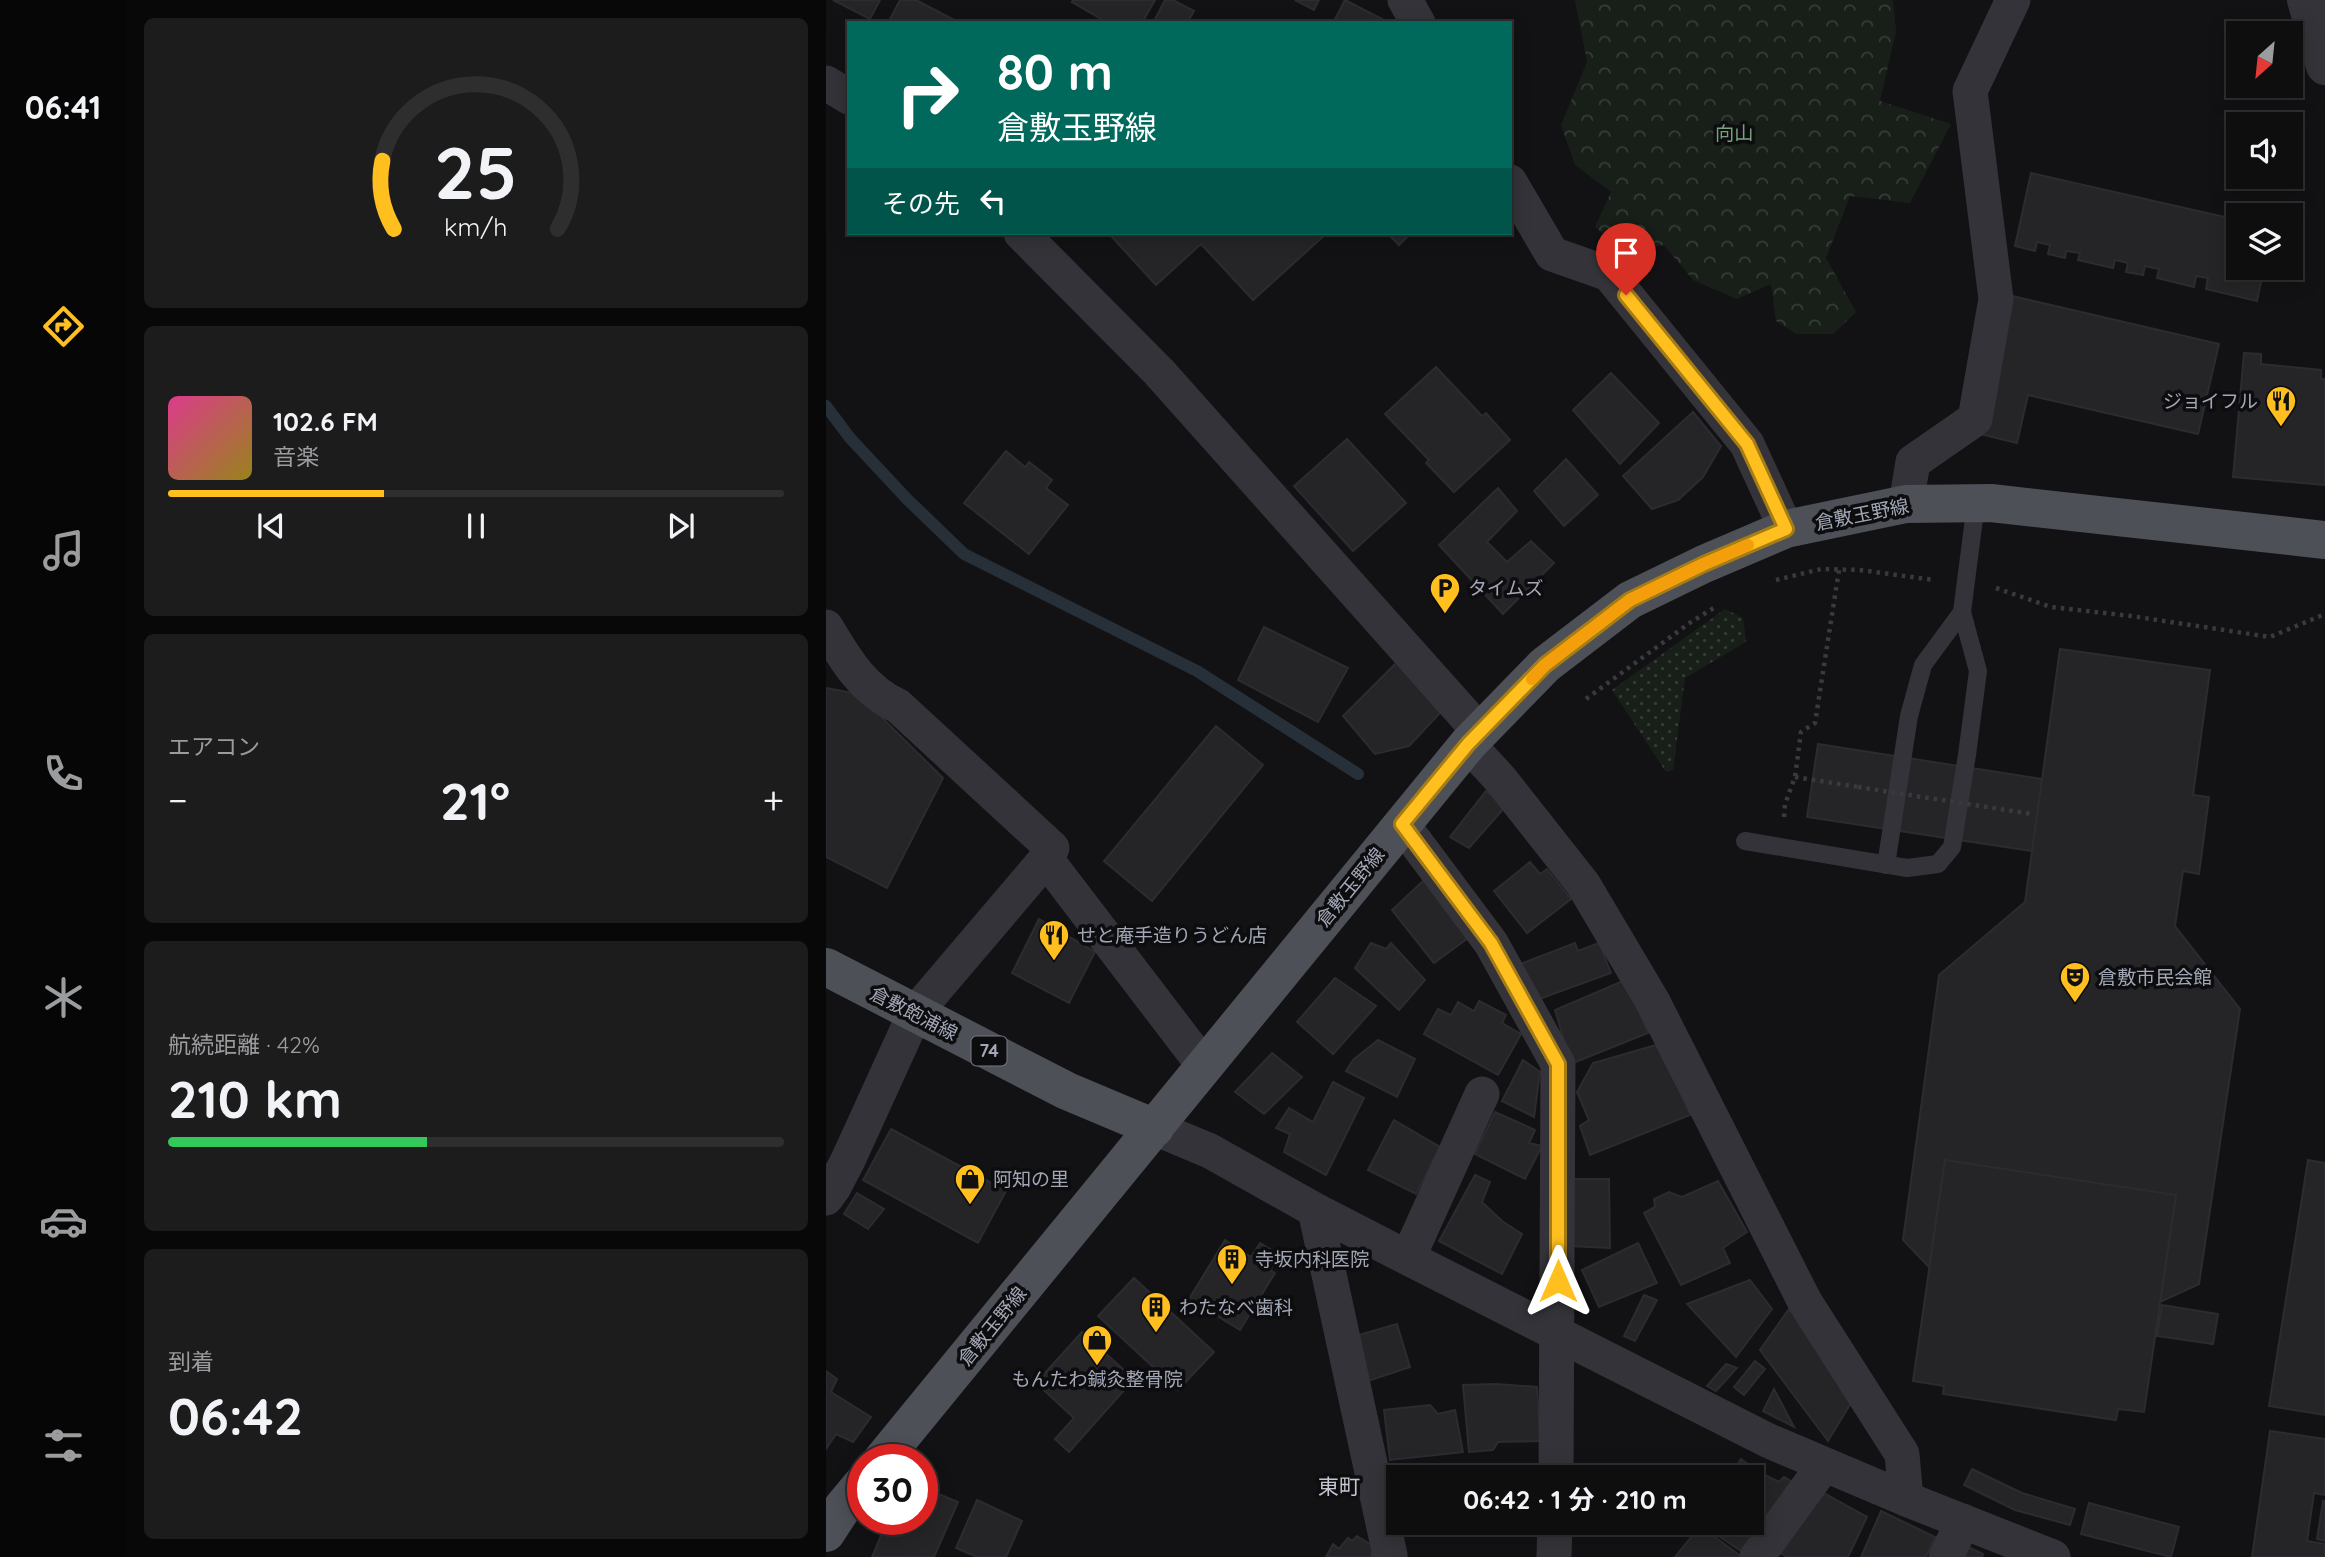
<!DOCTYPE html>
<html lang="ja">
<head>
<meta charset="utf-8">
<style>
	body { margin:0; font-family:Quicksand,"Noto Sans JP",sans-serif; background:#1c1c1d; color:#f1f3f6; height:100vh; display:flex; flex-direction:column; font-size:26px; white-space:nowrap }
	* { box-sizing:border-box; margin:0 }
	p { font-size:23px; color:#9b9c9e }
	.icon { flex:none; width:38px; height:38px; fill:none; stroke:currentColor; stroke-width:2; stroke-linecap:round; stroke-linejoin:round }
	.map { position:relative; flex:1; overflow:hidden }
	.side { display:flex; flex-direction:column; gap:18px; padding:18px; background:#080808; width:700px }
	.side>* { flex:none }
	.banner { position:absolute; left:21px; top:21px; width:665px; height:214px; border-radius:0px; box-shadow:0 4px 18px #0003,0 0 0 2px #2e2e2f; background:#00695c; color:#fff; overflow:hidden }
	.needle { width:46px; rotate:207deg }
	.fabs { position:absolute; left:1400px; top:21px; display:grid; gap:14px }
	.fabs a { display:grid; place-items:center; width:77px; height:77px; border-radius:0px; background:#0e0e0f; box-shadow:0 4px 18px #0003,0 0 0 2px #2e2e2f; font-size:35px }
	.speed { position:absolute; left:21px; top:1444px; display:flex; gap:14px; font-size:35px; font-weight:700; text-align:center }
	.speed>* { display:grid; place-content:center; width:91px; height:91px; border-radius:50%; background:#0e0e0f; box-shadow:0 4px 18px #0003,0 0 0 2px #2e2e2f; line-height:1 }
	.speed .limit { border:10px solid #d22; background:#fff; color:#111 }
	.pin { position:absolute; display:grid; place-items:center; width:60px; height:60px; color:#fff; margin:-72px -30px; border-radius:50% 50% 50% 0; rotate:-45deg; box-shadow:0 0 7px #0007 }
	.pin .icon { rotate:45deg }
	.me { position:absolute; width:77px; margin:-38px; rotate:0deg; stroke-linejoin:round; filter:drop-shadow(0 0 5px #0008) }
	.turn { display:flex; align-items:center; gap:24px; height:147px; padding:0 35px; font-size:32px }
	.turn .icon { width:91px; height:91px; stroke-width:2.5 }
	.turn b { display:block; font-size:49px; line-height:60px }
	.then { display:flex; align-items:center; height:66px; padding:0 35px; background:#0003; gap:14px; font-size:26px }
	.big { font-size:52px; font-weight:700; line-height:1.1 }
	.side .tile { flex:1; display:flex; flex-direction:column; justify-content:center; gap:10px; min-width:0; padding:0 24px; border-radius:10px; background:#1c1c1d }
	.side .dial { align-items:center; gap:0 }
	.dial svg { height:182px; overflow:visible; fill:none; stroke:#2e2e2f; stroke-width:7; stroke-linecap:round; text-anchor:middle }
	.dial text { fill:#f1f3f6; stroke:none }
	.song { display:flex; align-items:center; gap:21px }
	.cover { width:84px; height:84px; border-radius:10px; background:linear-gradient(135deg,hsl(330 70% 55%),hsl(50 70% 35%)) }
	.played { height:7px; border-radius:4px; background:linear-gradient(90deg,#ffbf1f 35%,#2e2e2f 35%) }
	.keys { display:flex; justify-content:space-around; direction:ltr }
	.heat { display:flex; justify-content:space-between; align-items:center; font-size:38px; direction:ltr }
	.charge { height:10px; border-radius:5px; background:linear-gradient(90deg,#34c759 42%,#2e2e2f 0) }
	.trip { position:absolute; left:560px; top:1465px; width:378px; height:70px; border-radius:0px; background:#0e0e0f; box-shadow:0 4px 18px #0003,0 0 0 2px #2e2e2f; font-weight:700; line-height:70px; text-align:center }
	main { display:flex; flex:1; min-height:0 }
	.tab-bar { display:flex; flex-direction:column; width:126px; justify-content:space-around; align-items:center; background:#060606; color:#9b9c9e }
	.tab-bar .icon { width:49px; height:49px }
	.tab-bar .selected { color:#ffbf1f }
	.tab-bar b { font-size:32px; color:#f1f3f6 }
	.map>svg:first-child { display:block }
	.grass { fill:url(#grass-dots) }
	.forest { fill:url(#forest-crowns) }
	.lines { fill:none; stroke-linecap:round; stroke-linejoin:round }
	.stream { stroke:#273038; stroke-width:12 }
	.building { fill:#252528; stroke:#2c2c30; stroke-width:2 }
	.path { stroke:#393a40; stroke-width:4.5; stroke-dasharray:3.5 5; stroke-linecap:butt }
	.service { stroke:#333339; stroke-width:18 }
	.minor { stroke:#333339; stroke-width:35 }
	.tertiary { stroke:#333339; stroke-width:38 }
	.primary { stroke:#4e5058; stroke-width:38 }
	.path-bridge { stroke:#393a40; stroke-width:4.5; stroke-dasharray:3.5 5; stroke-linecap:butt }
	.route-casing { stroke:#a67c14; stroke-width:18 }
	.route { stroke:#ffbf1f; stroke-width:12 }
	.slow { stroke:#f59e0b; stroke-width:12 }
	.labels { text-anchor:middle; stroke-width:7; stroke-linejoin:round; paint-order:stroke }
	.shield { fill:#0d0d0f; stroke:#757984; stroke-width:2 }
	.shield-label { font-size:18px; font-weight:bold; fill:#a2a7b6 }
	.park-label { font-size:19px; fill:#77a27c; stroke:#0d0d0f }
	.poi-label { font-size:19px; fill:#a2a7b6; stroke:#0d0d0f; text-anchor:start }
	.street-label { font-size:19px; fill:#a2a7b6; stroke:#0d0d0f }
	.neighbourhood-label { font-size:21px; fill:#c4c7d1; stroke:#0d0d0f }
</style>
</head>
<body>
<main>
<nav class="tab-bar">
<b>06:41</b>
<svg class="icon selected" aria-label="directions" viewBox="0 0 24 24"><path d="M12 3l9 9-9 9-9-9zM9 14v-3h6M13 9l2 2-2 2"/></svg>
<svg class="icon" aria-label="music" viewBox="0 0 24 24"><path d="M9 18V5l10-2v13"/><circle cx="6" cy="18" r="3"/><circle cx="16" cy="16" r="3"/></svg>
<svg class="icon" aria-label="phone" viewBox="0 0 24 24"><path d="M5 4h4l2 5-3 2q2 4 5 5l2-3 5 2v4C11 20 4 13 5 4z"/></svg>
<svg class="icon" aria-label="climate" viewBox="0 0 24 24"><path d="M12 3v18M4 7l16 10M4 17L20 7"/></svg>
<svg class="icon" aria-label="car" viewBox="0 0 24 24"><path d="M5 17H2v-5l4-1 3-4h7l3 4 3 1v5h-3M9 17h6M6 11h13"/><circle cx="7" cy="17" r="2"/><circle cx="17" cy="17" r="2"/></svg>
<svg class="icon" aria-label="filters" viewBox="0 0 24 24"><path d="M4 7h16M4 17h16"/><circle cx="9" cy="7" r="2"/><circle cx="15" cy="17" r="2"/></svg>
</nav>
<section class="side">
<div class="tile dial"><svg viewBox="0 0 100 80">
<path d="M14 69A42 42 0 1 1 86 69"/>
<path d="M14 69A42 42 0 0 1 9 39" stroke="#ffbf1f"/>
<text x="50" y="56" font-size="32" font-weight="700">25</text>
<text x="50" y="72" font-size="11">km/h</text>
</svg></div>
<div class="tile">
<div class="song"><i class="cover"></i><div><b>102.6 FM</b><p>音楽</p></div></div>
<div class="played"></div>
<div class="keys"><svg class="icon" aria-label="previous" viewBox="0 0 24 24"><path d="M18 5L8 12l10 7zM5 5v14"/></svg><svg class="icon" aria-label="pause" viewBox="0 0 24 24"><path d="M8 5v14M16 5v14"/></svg><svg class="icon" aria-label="next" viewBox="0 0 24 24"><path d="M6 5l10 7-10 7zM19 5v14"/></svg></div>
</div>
<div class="tile"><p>エアコン</p>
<div class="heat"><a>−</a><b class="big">21°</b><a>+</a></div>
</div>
<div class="tile"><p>航続距離 · 42%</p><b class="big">210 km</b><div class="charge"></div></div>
<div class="tile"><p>到着</p><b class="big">06:42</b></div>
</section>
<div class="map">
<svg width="1499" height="1557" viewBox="0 0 1499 1557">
	<defs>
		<pattern id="grass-dots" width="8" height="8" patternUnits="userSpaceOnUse" patternTransform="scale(1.75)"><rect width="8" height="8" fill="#181f19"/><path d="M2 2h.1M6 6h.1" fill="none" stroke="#363d38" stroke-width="1.8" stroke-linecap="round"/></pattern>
		<pattern id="forest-crowns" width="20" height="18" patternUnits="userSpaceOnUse" patternTransform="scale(1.75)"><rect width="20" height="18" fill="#181f19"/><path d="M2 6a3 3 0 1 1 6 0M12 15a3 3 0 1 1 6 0" fill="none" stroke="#363d38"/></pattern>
	</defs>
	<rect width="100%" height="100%" fill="#121214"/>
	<path class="grass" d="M899,609L917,618L920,642L859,678L847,770L840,772L786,690Z"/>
	<path class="forest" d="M749,0H1067L1070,31L1054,101L1125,124L1084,203L1024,196L1000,258L1030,312L1007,334H970L950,321L945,284L911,299L867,280L838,245L799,252L769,227L785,192L749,165L735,125L761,62Z"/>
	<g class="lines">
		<path class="stream" d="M0,406L24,438L81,499L138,554L371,671L532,774"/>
	</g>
	<path class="building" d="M7,0H54L44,19Z
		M74,0H90L134,23H62Z
		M247,0H329L316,23H282L246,2Z
		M339,0H347L368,11L361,23H327Z
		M469,0H493L488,10Z
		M519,0L556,19L554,23H507Z
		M1205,173L1412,220V268H1438L1431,301L1380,289L1382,278L1370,276L1368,287L1331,278L1333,269L1319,266L1317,275L1300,272L1302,263L1289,260L1287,268L1252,260L1254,253L1240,251L1239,258L1222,254L1224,245L1211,242L1209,251L1189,246Z
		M291,233H501L427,300L375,244L330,285L286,237Z
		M561,233H585L573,245Z
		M1186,296L1393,344L1372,434L1202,395L1191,443L1154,434Z
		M1418,353L1435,354V364L1495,370V379H1499V485L1407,477Z
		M610,367L656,416L660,413L684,440L628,492L600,463L603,460L559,414Z
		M785,373L833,423L794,464L747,410Z
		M867,412L895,446L877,477L852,500L826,509L797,476Z
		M521,439L580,503L527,551L468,486Z
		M180,451L199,467L203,462L226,480L220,488L242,505L203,554L138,503Z
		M740,459L772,495L738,526L708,491Z
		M672,488L691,511L661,542L681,562L705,541L728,563L677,614L613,545Z
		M438,627L522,668L492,722L412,680Z
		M1234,649L1384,670L1367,795L1383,797L1373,874L1357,871L1349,926L1414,1009L1373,1284L1334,1302L1350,1195L1119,1160L1103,1267L1077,1240L1113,975L1199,902Z
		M571,662L614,713L583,746L549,754L517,716Z
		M0,688L32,694L117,778L61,888L0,857Z
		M390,726L437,765L326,901L278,861Z
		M992,744L1216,779L1206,851L981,817Z
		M660,791L679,807L643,848L624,837Z
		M704,862L714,874L721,869L745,899L701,933L668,891Z
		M598,880L642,938L608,963L566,910Z
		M213,919L269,952L243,1003L186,973Z
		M545,943L560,949L565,943L599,980L573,1010L529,968Z
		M749,943L752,951L773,943L785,973L708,1001L694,964Z
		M509,978L550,1006L507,1054L471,1022Z
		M799,980L822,1033L745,1064L729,1010Z
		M653,1001L680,1015L676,1023L695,1034L672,1075L598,1034L612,1009L625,1015L632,1002L648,1011Z
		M552,1040L589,1059L571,1097L520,1071L527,1060Z
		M837,1043L864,1115L764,1155L754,1126L763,1120L751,1092L767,1063Z
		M446,1053L476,1077L438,1114L409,1092Z
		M697,1060L714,1072L708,1117L676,1101Z
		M507,1082L538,1098L500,1175L458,1152L464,1134L450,1128L463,1108L487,1122Z
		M669,1112L709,1130L703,1143L716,1146L699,1179L649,1154Z
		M568,1120L614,1147L590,1194L542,1170Z
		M65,1129L180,1191L152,1243L37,1180Z
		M1119,1160L1350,1195L1318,1412L1292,1409L1290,1420L1117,1394L1118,1386L1087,1381Z
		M1482,1160L1499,1163V1415L1443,1406Z
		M649,1175L664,1182L656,1202L676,1221L696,1234L676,1274L613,1241Z
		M742,1179H783L784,1248L743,1246Z
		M892,1181L921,1232L897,1248L904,1263L855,1285L818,1213L829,1207L828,1199L843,1192L856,1197Z
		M31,1193L58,1209L42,1229L18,1214Z
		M399,1240L425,1257L434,1243L454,1255L444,1270L449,1273L414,1330L363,1299Z
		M812,1243L831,1283L773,1307L756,1270Z
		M308,1278L388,1352L352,1390L272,1316Z
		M924,1280L946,1309L910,1357L861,1304Z
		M818,1295L831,1300L809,1341L798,1336Z
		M1336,1305L1392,1314L1387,1344L1331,1336Z
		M963,1309L1028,1398L1002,1441L934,1350Z
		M571,1324L584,1367L542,1381L533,1335Z
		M256,1332L308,1379L243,1452L229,1439L248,1418L210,1383Z
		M929,1361L939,1369L918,1395L908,1387Z
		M900,1364L911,1368L890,1391L881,1386Z
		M0,1371L11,1379L5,1392L45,1417L27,1442L10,1434L0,1449Z
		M670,1384L711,1387L714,1441L672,1442L667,1450L643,1452L637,1385Z
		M948,1389L968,1427L937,1411Z
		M604,1405L612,1414L629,1410L637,1452L564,1460L558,1410Z
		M1444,1431L1499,1439V1495L1488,1493L1481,1541L1499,1544V1557H1426Z
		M915,1459L931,1471L953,1482L958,1477L970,1484L921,1555L875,1524L926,1522V1477H904Z
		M1146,1469L1196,1493L1249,1509L1244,1525L1189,1510L1138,1485Z
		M96,1487L132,1502L108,1557H46L62,1519H96Z
		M996,1492L1041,1517L1022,1557H961L954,1553Z
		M151,1500L196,1521L180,1557H151L130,1548Z
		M1497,1501H1499V1541L1491,1539Z
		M1263,1503L1353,1527L1345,1557L1255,1534Z
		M1055,1511L1109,1537L1100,1557H1035Z
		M874,1526L916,1557H849Z
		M531,1536L555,1551L552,1557H500L507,1544L513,1549L522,1538L526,1541Z
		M1134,1543L1157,1554L1156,1557H1127Z"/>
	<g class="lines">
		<path class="path" d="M950,580L995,569L1034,570L1108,580
			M1170,588L1225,607L1305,616L1444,637L1499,614
			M760,699L865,622L891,606
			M969,777L1032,787
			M958,817L959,804L969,777L975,732L989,723L1013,570"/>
		<path class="service" d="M919,841L1081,868L1112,864L1126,847L1141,755L1152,671L1136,612L1150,503
			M1060,865L1083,716L1097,665L1136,612"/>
		<path class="minor" d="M579,0L592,23
			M0,83L23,97
			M684,182L726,254L783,274L921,444L960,529
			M195,233L333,372L654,732
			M1080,504L1087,462L1149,419L1170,299L1144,91L1187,0
			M0,627C19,659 37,690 72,706L226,848L220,859
			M642,744L675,780L757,884L827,1002L979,1302L1076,1454L1080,1499
			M576,824L665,943L732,1064L730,1477
			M329,1128L384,1151L489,1210L582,1258L943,1441L1080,1499L1227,1557
			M0,1198L8,1187L22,1160L89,1013L220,859L378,1066
			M489,1210L564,1555L562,1557
			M582,1258L656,1094
			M728,1557L729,1522
			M931,1557L998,1465
			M1120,1557L1137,1521"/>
		<path class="tertiary" d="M1480,0L1499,66"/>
		<path class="primary" d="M0,967L241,1091L329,1128
			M56,1460L642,744L719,665L804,600L878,564L960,529L1080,504L1165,503L1499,540
			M0,1533L17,1507L37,1483"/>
		<path class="path-bridge" d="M1032,787L1206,814"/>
	</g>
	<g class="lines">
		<g class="route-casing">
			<path id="route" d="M732,1281V1064L665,943L576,824L642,744L719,665L740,649L804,600L878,564L960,529L921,444L800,295"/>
		</g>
		<use href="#route" class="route"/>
		<path class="slow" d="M706,679L719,665L804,600L878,564L922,545"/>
	</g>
	<defs>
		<g id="restaurant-pin" transform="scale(1.575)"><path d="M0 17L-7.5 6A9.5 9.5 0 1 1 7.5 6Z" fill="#ffbf1f" stroke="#0d0d0f"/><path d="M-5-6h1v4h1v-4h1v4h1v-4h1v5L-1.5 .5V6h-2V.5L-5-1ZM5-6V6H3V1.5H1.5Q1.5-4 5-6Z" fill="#111"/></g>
		<g id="parking-pin" transform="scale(1.575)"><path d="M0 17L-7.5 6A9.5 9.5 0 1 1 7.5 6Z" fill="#ffbf1f" stroke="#0d0d0f"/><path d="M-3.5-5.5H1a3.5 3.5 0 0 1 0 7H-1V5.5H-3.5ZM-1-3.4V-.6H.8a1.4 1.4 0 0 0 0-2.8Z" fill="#111"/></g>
		<g id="theatre-pin" transform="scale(1.575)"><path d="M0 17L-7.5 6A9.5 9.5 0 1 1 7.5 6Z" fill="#ffbf1f" stroke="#0d0d0f"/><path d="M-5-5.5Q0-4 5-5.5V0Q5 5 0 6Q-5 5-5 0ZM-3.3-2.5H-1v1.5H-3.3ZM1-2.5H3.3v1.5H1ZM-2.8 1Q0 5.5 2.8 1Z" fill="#111"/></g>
		<g id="shop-pin" transform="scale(1.575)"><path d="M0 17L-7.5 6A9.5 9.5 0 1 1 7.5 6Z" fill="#ffbf1f" stroke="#0d0d0f"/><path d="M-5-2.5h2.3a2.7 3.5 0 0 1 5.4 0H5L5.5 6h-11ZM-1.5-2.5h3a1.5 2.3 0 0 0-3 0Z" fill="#111"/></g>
		<g id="building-pin" transform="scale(1.575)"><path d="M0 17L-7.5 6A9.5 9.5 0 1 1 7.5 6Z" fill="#ffbf1f" stroke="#0d0d0f"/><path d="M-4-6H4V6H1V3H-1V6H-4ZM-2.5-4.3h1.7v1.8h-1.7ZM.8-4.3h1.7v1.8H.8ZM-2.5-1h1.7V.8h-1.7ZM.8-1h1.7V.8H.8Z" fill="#111"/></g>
	</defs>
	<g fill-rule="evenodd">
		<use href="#restaurant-pin" x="1455" y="401"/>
		<use href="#parking-pin" x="619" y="588"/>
		<use href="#restaurant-pin" x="228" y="935"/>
		<use href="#theatre-pin" x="1249" y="977"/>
		<use href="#shop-pin" x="144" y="1179"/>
		<use href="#building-pin" x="406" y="1259"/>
		<use href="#building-pin" x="330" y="1307"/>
		<use href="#shop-pin" x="271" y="1340"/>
	</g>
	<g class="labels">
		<rect class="shield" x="145.5" y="1036.5" width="35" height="29" rx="5"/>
		<g class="shield-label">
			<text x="163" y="1057">74</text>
		</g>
		<g class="park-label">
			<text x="908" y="140">向山</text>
		</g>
		<g class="poi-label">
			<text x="1432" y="408" text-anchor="end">ジョイフル</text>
			<text x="642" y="595">タイムズ</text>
			<text x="251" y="942">せと庵手造りうどん店</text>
			<text x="1272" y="984">倉敷市民会館</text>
			<text x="167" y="1186">阿知の里</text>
			<text x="429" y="1266">寺坂内科医院</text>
			<text x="353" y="1314">わたなべ歯科</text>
			<text x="271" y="1386" text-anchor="middle">もんたわ鍼灸整骨院</text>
		</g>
		<g class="street-label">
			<text transform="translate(1036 514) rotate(-11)" y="7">倉敷玉野線</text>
			<text transform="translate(524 887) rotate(-51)" y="7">倉敷玉野線</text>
			<text transform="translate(88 1013) rotate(27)" y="7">倉敷飽浦線</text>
			<text transform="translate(166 1326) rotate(-51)" y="7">倉敷玉野線</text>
		</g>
		<g class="neighbourhood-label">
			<text x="513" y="1494">東町</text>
		</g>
	</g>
</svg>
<div class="fabs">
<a><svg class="needle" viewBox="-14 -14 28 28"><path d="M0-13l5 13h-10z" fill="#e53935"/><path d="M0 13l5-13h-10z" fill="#9b9c9e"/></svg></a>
<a><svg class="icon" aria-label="sound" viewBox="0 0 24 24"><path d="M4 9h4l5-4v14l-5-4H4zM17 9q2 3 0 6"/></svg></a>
<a><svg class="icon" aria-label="layers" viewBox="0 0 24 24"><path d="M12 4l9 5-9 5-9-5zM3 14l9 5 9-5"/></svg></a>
</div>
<div class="speed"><div class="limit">30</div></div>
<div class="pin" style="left:800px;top:295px;background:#d93025"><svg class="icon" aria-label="arrive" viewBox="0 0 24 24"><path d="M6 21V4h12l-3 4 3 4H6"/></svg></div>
<svg class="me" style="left:732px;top:1281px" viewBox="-20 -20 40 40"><path d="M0-17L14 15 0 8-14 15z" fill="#ffbf1f" stroke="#fff" stroke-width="4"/></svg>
<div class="trip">06:42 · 1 分 · 210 m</div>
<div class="banner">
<div class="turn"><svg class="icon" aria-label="right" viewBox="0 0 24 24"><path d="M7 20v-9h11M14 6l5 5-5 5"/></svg><div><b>80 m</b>倉敷玉野線</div></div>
<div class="then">その先<svg class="icon" aria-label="left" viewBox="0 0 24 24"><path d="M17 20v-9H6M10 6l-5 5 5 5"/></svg></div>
</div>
</div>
</main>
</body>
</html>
